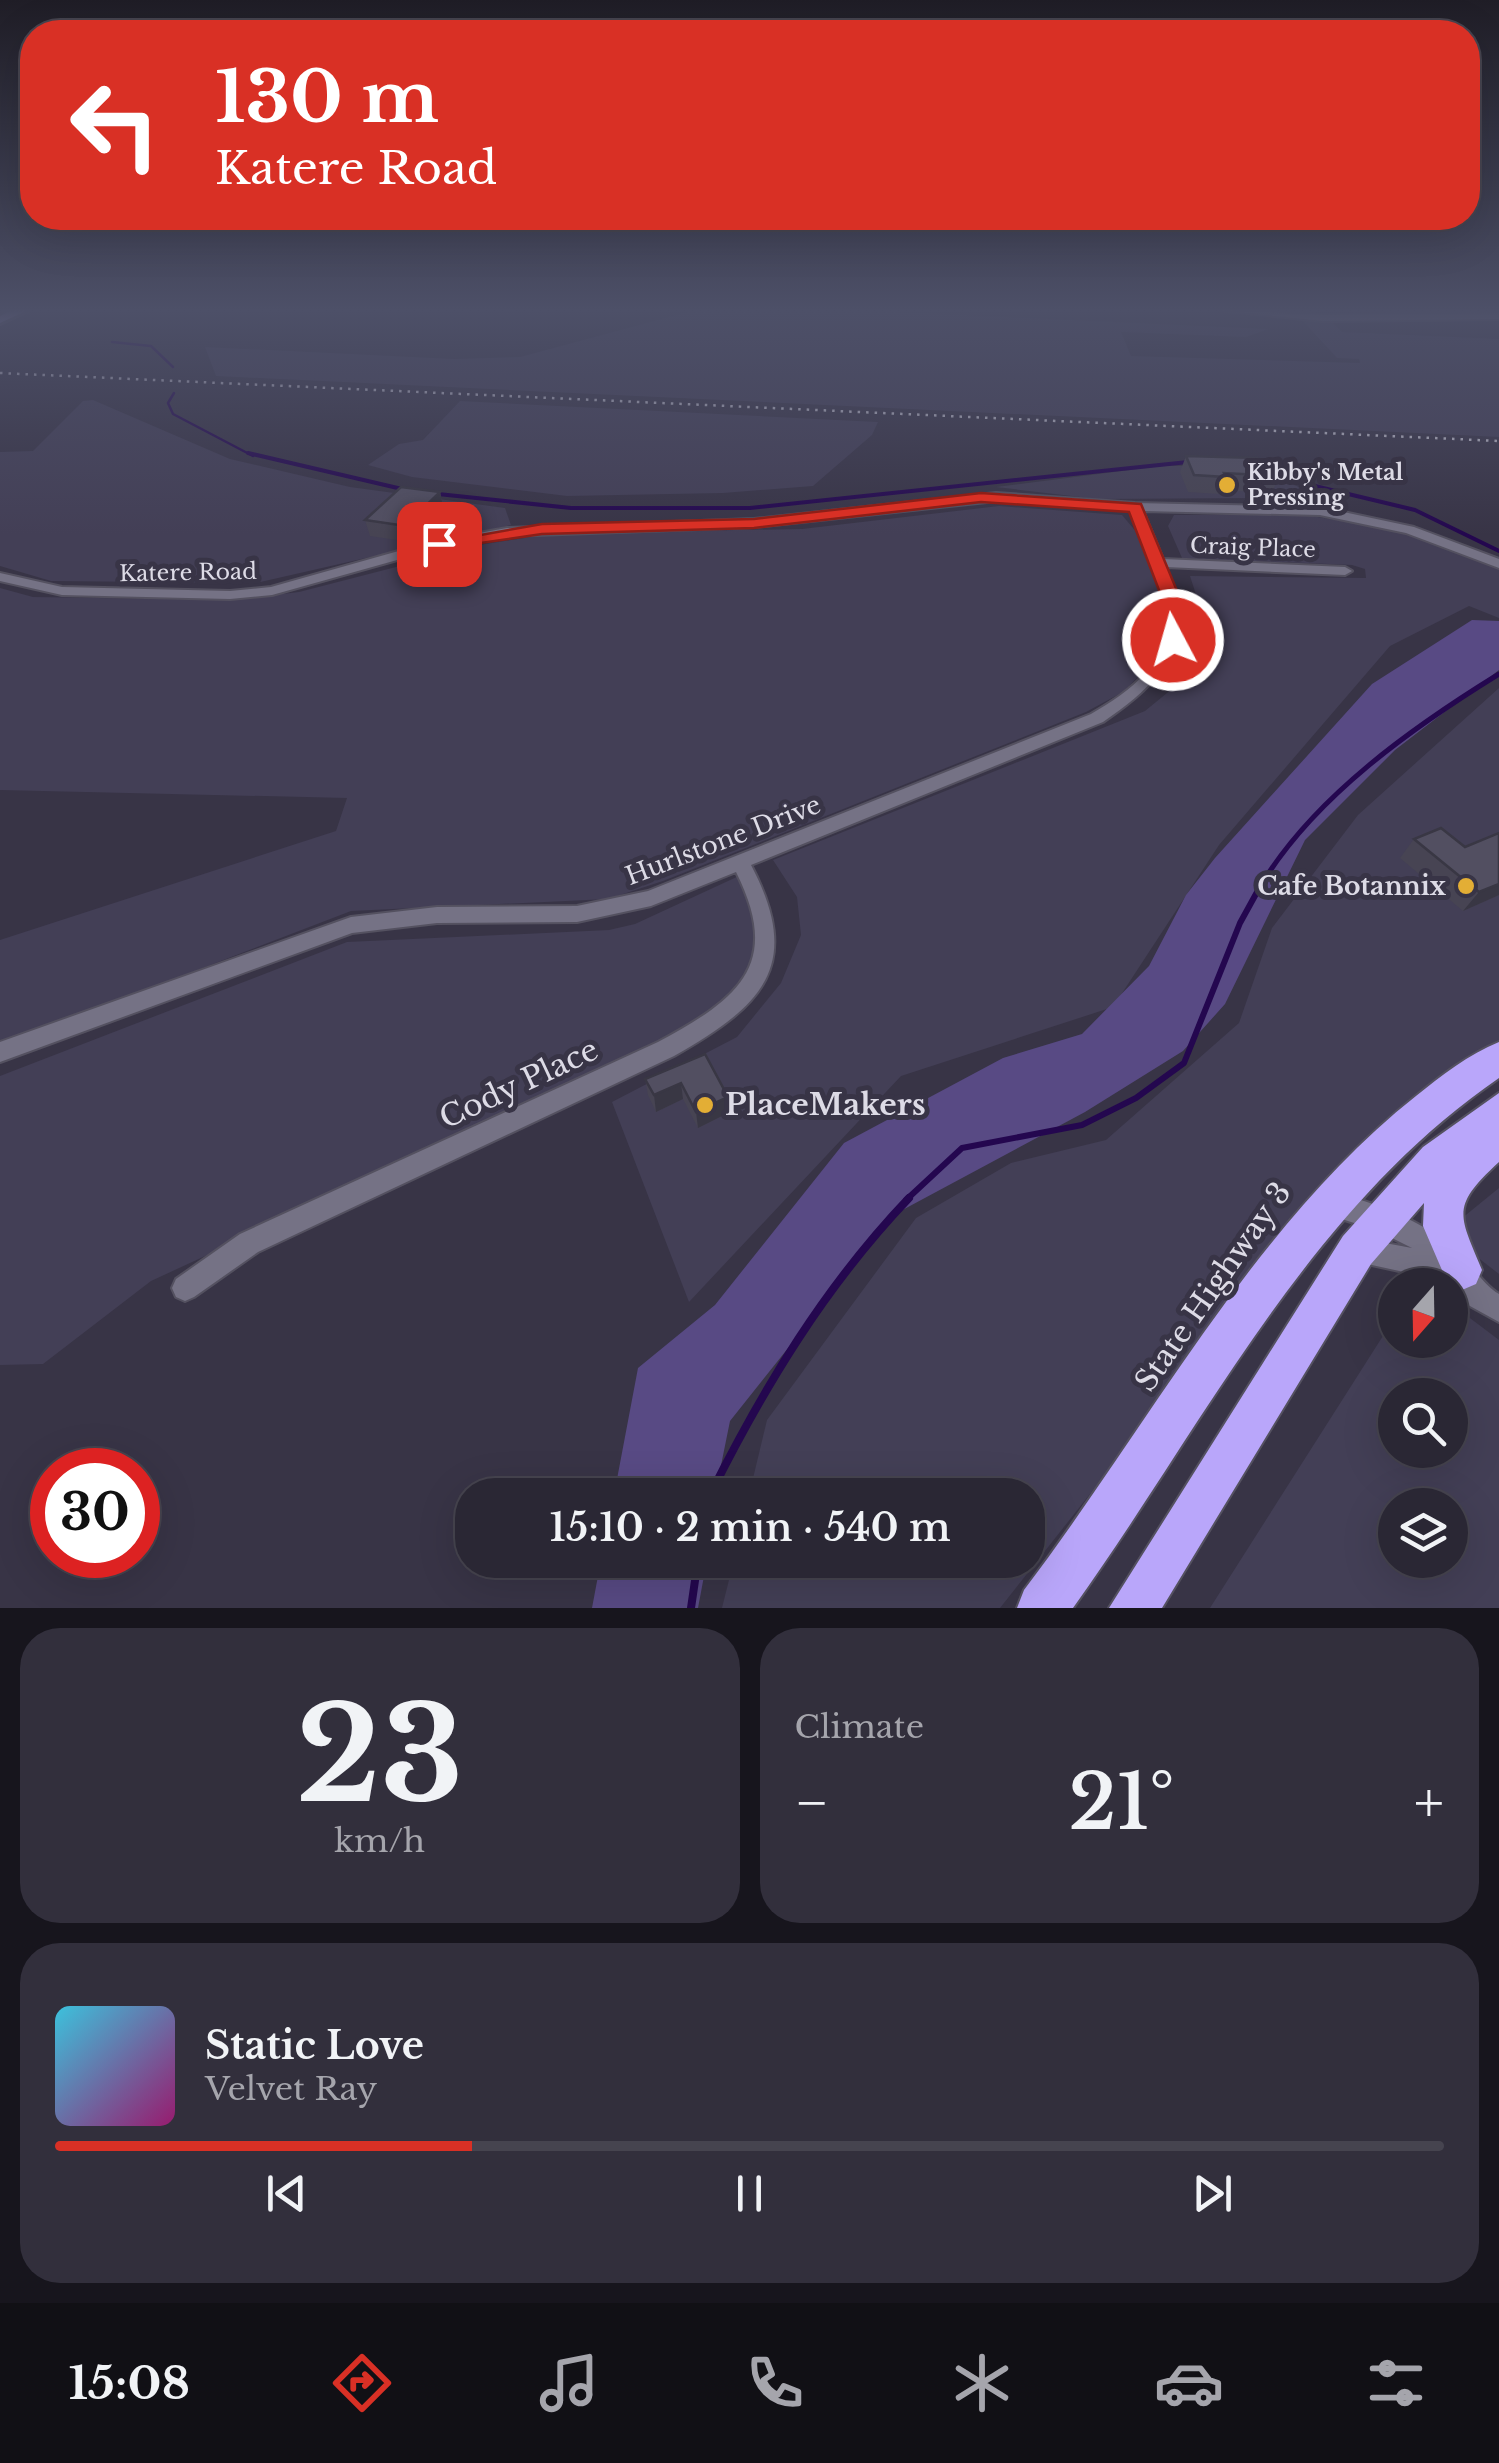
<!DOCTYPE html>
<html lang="en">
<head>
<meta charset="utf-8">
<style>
	body { margin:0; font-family:"Libre Baskerville",serif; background:#322f3c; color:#f1f3f6; height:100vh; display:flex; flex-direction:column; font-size:38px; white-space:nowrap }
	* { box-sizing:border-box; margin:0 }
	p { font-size:32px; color:#a5a5ac }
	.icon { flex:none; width:55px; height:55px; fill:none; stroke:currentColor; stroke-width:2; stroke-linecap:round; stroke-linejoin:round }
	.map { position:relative; height:1608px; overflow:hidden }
	.details { display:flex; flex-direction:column; gap:20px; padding:20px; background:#17151d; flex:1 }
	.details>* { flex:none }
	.guide { position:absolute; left:20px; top:20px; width:1460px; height:210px; border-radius:40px; box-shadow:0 10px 40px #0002,0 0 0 2px #46444f; background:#d93025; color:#fff; overflow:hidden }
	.needle { width:65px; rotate:200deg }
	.fabs { position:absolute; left:1378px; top:1268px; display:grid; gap:20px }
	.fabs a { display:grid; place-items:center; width:90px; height:90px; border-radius:50%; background:#2a2734; box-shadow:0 10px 40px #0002,0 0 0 2px #46444f; font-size:50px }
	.speed { position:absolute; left:30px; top:1448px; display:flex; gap:20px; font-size:50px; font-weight:700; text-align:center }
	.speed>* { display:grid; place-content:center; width:130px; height:130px; border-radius:50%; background:#2a2734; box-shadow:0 10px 40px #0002,0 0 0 2px #46444f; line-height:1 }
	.speed .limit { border:15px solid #d22; background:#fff; color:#111 }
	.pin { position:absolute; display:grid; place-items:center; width:85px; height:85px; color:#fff; margin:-42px; border-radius:20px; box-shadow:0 5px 15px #0006 }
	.me { position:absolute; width:110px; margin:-55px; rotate:354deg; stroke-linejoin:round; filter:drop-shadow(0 0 8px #0008) }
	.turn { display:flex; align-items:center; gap:35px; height:210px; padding:0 30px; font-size:45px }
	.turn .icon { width:130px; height:130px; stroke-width:2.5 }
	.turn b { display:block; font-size:70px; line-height:85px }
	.big { font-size:75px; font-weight:600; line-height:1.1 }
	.details .widget { flex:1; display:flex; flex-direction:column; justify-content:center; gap:15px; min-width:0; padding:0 35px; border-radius:40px; background:#322f3c }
	.details .dial { align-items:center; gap:0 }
	.dial b { font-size:130px; line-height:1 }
	.song { display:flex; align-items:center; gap:30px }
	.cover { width:120px; height:120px; border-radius:15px; background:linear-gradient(135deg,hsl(190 70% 55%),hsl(320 70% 35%)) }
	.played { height:10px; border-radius:5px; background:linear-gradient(90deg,#d93025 30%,#46444f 30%) }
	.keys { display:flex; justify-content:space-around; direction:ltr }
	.heat { display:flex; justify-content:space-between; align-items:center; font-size:55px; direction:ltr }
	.details .tiles { flex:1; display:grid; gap:20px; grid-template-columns:1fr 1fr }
	.widget:last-child { grid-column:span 2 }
	.trip { position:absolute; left:455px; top:1478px; width:590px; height:100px; border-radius:40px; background:#2a2734; box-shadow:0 10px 40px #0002,0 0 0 2px #46444f; font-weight:600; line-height:100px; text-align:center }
	.dock { display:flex; height:160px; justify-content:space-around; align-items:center; background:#111015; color:#a5a5ac }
	.dock .icon { width:70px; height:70px }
	.dock .selected { color:#d93025 }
	.dock b { font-size:45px; color:#f1f3f6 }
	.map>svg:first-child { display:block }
	.built { fill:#433f56; fill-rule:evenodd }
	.green { fill:#584a84 }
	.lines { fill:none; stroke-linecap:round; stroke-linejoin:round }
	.stream-far4 { stroke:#24074f; stroke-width:2.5 }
	.stream-far3 { stroke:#24074f; stroke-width:4 }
	.stream-far2 { stroke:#24074f; stroke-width:5 }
	.stream-far1 { stroke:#24074f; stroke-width:6 }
	.stream { stroke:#24074f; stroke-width:8 }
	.minor-casing { stroke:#545160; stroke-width:4 }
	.major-casing { stroke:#545160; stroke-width:6 }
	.highway-casing { stroke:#545160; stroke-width:4 }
	.minor { fill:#757285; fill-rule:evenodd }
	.major { fill:#9e91cb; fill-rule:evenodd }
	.highway { fill:#b9a6fa; fill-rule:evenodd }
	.rail { stroke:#c1bfcb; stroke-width:2.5; stroke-dasharray:2.5 6; stroke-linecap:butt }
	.wall { fill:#474453 }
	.shaded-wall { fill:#393744 }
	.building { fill:#524f61; stroke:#393744; stroke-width:2.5 }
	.route { fill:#d93025; stroke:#8d1f18; stroke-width:2.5 }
	.poi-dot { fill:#e3ae35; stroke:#383446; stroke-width:4 }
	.labels { text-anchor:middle; stroke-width:10; stroke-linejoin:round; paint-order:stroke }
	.far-poi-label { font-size:22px; font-weight:bold; fill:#dddbe6; stroke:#383446; text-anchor:start }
	.far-street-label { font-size:22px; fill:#dddbe6; stroke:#383446 }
	.street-label { font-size:25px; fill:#dddbe6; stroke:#383446 }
	.poi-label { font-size:25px; font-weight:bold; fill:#dddbe6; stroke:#383446; text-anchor:end }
	.near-street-label { font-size:30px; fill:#dddbe6; stroke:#383446 }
	.near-poi-label { font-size:30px; font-weight:bold; fill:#dddbe6; stroke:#383446; text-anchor:start }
</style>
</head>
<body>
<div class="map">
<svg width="1499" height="1608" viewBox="0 0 1499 1608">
	<rect width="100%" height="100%" fill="#383446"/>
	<path class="built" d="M695,310H853L1269,329L1246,337L1121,332L1131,356L1360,363L1359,359L1337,358L1302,320L1331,321L1342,332L1499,339V437L216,376L205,347L454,359L520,357Z
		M93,400L230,459L350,487L505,508L511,525L256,583L51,581L0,566V452L33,451L83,401Z
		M460,401L878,422L872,435L813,486L723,493L567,496L412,477L368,465L399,444L423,440Z
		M1161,466H1210L1259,474L1297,486L1316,504L1256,498L1097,499L996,487Z
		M999,506L1122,515L1149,547L1165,577L1172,643L1123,692L1086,712L663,881L608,899L351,911L0,1046V940L336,831L347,798L0,790V588L33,597L229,600L299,592L485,544L558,533L802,529Z
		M1174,515H1305L1399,530L1499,568V618L1469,606L1390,646L1219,845L1113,1007L901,1076L689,1302L612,1102L737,1037L781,983L801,935L797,897L773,860L1145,711L1200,666L1207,629L1190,576L1366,578L1365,569L1352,565L1182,558L1168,526Z
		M1499,688V1041L1355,1158L1000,1608H722L734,1560H1028V1495H749L767,1420L916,1218L1011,1163L1106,1140L1239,1023L1272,928L1358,815Z
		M741,875L757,904L754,976L699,1028L151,1281L43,1364L0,1365V1076L347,942L609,930L635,924Z
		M1499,1188V1274L1445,1232Z
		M1450,1303L1499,1340V1608H1210L1395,1317V1340H1450ZM1395,1395H1450V1450H1395ZM1395,1505H1450V1560H1395Z"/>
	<path class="green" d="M1472,620L1499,621V670L1395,750L1305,840L1225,1004L1183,1051L1085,1112L895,1214L730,1421L715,1495H614L638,1368L715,1305L844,1143L1003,1058L1082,1034L1149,966L1186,895L1215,858L1372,684Z
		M601,1560H707L698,1608H592Z"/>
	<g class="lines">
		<path class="stream-far4" d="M112,342L151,346L173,367
			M174,393L168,403L173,414L253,456"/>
		<path class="stream-far3" d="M248,453L402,489
			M1273,476L1415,510L1499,551
			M438,494L571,508H750L1188,462"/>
		<path class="stream-far2" d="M1261,885C1314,797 1413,727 1499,674"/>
		<path class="stream-far1" d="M906,1200L962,1148L1082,1125L1136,1098L1184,1063L1240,923L1262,883"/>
		<path class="stream" d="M710,1495C764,1387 825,1286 909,1198
			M691,1608L698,1560"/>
		<g class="minor-casing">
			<path id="minor" d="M1219,310L1323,315L1499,313V319L1323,321Z
				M996,493L1135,503L1320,507L1414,527L1499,559V568L1406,533L1320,515L1143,511L1163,559L1345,567L1352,571L1345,575L1166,567C1193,645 1166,679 1103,722L751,865C804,966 762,1006 674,1056L258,1252L194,1297L185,1301L176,1297L172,1288L176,1279L240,1234L658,1042C738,999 783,965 736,872L651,906L577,922L437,923L352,933L0,1062V1042L351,917L437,907L577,906L648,891L1091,714C1111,702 1131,690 1146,672C1185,624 1150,558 1130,510L996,501L754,527L507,536L440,548L272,595L230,599L62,595L0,581V573L62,587L230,591L271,587L434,541L507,528L754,519Z
				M1332,1192C1376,1203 1419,1219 1455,1249C1470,1262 1483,1285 1499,1294V1322L1450,1295V1285H1432L1413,1274L1349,1260L1345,1251L1349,1242L1358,1238L1412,1248L1376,1230L1323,1213L1320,1204L1323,1195Z"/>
		</g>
		<g class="major-casing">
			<path id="major" d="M13,310H28L0,323V316Z"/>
		</g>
		<g class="highway-casing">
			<path id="highway" d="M1499,1042V1078C1308,1209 1205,1424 1073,1608H1017L1024,1590C1148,1427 1254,1224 1416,1096C1441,1076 1469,1054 1499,1042Z
				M1499,1093V1162C1450,1207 1459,1214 1482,1270L1476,1284L1462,1290L1448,1284L1423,1226L1424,1203L1371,1264L1162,1608H1109L1343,1236L1423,1147Z"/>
		</g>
		<use href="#minor" class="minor"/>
		<use href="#major" class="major"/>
		<use href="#highway" class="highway"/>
		<path class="rail" d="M0,373L1499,441"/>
	</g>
	<path class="wall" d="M1186,456L1260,463L1279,476L1272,493L1221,490L1219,494L1188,492L1180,472Z
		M440,492L443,507L414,537L403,541L370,536L365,520Z
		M1414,839L1499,895L1463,911L1400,858Z
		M705,1054L728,1097V1113L698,1128L683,1099L656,1112L648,1095L645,1079Z"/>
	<path class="shaded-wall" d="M440,492L443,507L414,537L403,541L399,525Z
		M1499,884V895L1463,911L1479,892Z
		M681,1083L683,1099L656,1112L654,1095Z
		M728,1097V1113L698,1128L696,1112Z"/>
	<path class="building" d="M1186,456L1257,458L1260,463L1272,464L1279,476L1224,473L1226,477L1194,475Z
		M401,487L440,492L410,521L399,525L365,520Z
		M1441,828L1465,847L1499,833V884L1479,892L1414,839Z
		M705,1054L728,1097L696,1112L681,1083L654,1095L645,1079Z"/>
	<linearGradient id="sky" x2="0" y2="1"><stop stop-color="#1f1d26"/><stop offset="0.58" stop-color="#4d5068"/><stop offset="1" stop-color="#4d5068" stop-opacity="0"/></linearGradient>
	<rect width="1499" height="535" fill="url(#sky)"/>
	<path class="route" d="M981,493L1141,504L1180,598V644L1164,640L1162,598L1129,512L981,502L754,528L542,534L439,549L430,544L542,524L754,519Z"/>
	<g class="poi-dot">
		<circle cx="1227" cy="485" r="10"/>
		<circle cx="1466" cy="886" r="10"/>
		<circle cx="705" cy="1105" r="10"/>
	</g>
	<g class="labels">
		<g class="far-poi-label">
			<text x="1247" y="480">Kibby's Metal<tspan x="1247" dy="25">Pressing</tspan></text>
		</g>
		<g class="far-street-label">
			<text transform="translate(1253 547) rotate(2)" y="8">Craig Place</text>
			<text transform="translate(188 572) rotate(-1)" y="8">Katere Road</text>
		</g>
		<g class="street-label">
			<text transform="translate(723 840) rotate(-21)" y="9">Hurlstone Drive</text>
		</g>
		<g class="poi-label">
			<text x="1446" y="895">Cafe Botannix</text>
		</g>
		<g class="near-street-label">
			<text transform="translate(519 1084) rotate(-25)" y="10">Cody Place</text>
			<text transform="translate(1213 1287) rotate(-55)" y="10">State Highway 3</text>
		</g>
		<g class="near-poi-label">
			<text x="725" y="1115">PlaceMakers</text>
		</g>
	</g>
</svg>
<div class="fabs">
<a><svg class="needle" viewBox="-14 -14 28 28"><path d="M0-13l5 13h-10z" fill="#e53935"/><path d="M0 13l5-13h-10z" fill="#a5a5ac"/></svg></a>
<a><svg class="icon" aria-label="search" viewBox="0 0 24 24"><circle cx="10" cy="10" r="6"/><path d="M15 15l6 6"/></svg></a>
<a><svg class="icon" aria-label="layers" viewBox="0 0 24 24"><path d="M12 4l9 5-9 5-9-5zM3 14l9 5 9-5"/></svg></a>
</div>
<div class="speed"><div class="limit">30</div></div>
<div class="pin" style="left:439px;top:544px;background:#d93025"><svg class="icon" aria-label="arrive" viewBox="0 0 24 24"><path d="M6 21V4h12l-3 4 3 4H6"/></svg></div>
<svg class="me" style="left:1173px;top:640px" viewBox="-20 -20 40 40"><circle r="17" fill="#d93025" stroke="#fff" stroke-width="3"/><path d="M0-11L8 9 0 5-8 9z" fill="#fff"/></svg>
<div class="trip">15:10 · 2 min · 540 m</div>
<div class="guide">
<div class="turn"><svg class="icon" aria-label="left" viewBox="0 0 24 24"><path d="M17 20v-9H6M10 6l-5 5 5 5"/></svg><div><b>130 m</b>Katere Road</div></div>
</div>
</div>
<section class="details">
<div class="tiles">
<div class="widget dial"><b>23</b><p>km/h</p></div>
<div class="widget"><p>Climate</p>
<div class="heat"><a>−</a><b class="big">21°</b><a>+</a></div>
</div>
<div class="widget">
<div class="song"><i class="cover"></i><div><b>Static Love</b><p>Velvet Ray</p></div></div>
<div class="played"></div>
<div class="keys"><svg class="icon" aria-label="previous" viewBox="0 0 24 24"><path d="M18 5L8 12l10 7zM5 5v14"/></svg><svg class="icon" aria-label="pause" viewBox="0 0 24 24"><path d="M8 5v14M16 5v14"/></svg><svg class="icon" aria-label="next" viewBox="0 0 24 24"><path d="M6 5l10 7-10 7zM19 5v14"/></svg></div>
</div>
</div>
</section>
<nav class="dock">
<b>15:08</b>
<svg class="icon selected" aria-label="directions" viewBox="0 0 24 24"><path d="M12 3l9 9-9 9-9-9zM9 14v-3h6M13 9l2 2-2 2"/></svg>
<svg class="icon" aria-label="music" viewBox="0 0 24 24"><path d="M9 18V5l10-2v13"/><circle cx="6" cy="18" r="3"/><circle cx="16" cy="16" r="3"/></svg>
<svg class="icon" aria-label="phone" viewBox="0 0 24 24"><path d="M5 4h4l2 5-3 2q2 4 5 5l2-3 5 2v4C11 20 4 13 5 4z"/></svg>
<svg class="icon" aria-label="climate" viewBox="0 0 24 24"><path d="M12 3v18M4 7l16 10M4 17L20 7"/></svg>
<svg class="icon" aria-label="car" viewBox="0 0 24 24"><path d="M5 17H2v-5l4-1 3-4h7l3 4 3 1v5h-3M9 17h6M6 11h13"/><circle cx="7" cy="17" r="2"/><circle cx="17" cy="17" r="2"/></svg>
<svg class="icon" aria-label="filters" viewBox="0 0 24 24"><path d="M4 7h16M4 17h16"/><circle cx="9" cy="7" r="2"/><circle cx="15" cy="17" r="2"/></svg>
</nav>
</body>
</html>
